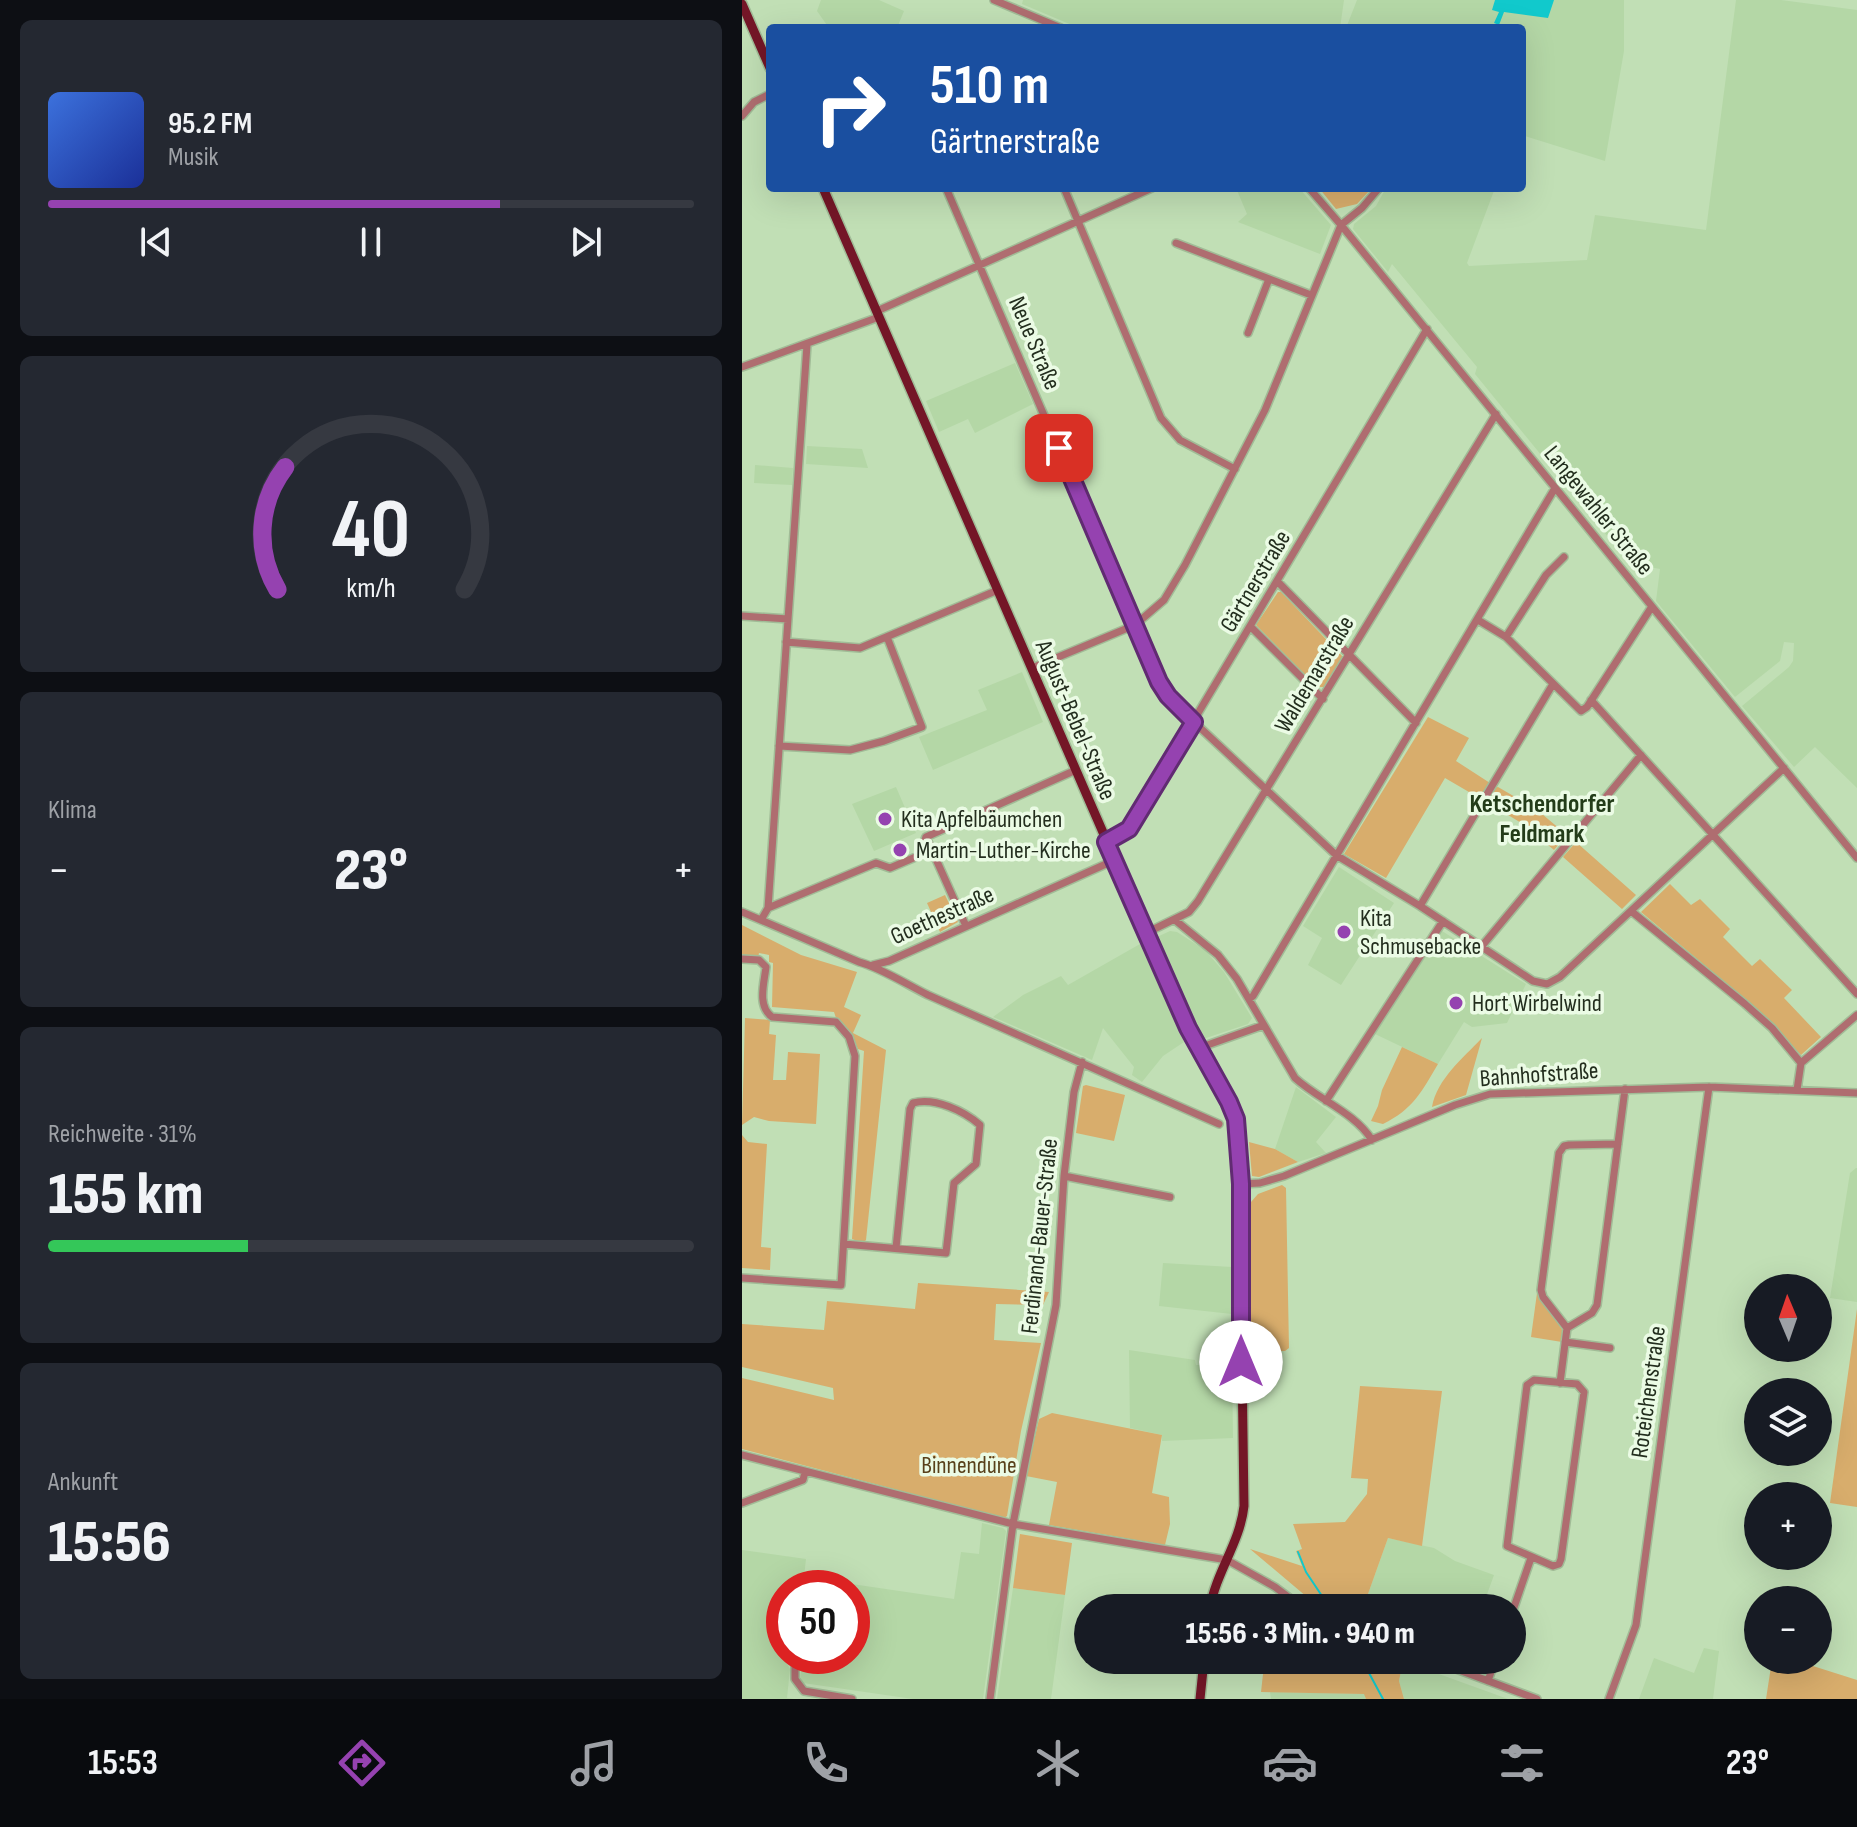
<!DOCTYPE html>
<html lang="de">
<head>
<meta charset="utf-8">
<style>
	body { margin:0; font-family:"Sofia Sans Condensed",sans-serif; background:#242831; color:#f1f3f6; height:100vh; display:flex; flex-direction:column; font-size:30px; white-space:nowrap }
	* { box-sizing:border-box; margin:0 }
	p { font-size:26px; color:#9ea1a6 }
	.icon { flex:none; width:44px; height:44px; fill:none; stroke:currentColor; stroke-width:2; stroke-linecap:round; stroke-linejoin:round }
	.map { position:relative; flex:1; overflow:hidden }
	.drawer { display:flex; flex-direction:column; gap:20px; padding:20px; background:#0d0f14; width:742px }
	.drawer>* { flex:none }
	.top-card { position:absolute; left:24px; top:24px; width:760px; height:168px; border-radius:8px; box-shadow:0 8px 32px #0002; background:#1a4fa0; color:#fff; overflow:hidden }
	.needle { width:52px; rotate:358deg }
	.controls { position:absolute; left:1002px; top:1274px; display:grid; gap:16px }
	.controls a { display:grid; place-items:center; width:88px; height:88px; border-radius:50%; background:#171b24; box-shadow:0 8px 32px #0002; font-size:40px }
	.speed { position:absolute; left:24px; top:1570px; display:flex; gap:16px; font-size:40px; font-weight:700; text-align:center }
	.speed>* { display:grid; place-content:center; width:104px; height:104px; border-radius:50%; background:#171b24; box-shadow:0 8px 32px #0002; line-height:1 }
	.speed .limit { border:12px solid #d22; background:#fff; color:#111 }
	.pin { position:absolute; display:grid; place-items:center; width:68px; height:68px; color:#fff; margin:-34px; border-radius:16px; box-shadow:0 4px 12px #0006 }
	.me { position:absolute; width:88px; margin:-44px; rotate:0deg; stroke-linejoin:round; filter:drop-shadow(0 0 6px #0008) }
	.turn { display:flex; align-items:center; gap:28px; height:168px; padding:0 32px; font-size:36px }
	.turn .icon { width:104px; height:104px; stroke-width:2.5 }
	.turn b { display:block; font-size:56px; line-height:68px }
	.big { font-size:60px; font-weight:800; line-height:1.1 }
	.drawer .tile { flex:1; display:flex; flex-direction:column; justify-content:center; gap:12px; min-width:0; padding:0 28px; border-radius:12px; background:#242831 }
	.drawer .dial { align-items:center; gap:0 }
	.dial svg { height:208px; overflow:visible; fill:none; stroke:#363941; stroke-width:7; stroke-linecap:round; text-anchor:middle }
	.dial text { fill:#f1f3f6; stroke:none }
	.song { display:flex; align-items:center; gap:24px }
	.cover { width:96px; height:96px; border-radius:12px; background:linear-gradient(135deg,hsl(220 70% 55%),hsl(230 70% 35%)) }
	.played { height:8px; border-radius:4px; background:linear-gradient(90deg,#9542b0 70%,#363941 70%) }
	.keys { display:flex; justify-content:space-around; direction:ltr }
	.heat { display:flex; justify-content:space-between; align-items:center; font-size:44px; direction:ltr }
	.charge { height:12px; border-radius:6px; background:linear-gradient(90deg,#34c759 31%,#363941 0) }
	.trip { position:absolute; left:332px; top:1594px; width:452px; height:80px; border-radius:40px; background:#171b24; box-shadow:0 8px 32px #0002; font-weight:800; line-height:80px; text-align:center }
	.tabs { display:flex; height:128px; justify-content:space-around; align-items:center; background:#090b0e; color:#9ea1a6 }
	.tabs .icon { width:56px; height:56px }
	.tabs .active { color:#9542b0 }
	.tabs b { font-size:36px; color:#f1f3f6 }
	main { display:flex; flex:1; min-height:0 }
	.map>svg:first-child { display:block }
	.built { fill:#b4d7a6 }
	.green { fill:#d8ad6c }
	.water { fill:#11c9cc }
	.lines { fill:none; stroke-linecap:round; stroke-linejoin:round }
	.stream { stroke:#11c9cc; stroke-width:2 }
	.minor-casing { stroke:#a1bc97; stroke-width:10 }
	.major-casing { stroke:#a1bc97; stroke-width:12 }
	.minor { stroke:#af6d70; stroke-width:7 }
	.major { stroke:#741627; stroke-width:9 }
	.route-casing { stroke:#612b72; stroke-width:20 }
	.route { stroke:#9542b0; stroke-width:14 }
	.poi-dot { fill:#9542b0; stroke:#ebfbe5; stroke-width:3 }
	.labels { text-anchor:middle; stroke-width:7; stroke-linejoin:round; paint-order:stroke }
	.street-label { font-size:24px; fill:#232e1e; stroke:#ebfbe5 }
	.poi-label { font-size:24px; fill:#232e1e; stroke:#ebfbe5; text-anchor:start }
	.park-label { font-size:24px; fill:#58401a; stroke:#ebfbe5 }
	.neighbourhood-label { font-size:26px; font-weight:bold; fill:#233c19; stroke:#ebfbe5 }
</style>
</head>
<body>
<main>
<section class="drawer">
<div class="tile">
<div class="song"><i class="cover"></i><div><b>95.2 FM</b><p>Musik</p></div></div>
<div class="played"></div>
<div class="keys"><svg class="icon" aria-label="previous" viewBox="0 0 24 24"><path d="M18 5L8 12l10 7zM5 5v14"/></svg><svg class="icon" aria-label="pause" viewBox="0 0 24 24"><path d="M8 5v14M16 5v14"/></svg><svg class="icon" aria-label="next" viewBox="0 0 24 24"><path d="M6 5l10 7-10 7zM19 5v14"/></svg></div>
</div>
<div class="tile dial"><svg viewBox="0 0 100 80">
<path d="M14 69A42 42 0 1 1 86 69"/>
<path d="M14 69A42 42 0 0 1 17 22" stroke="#9542b0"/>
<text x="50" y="56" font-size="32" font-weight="700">40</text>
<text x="50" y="72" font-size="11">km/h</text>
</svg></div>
<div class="tile"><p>Klima</p>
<div class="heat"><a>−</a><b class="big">23°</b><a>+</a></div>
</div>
<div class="tile"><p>Reichweite · 31%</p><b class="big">155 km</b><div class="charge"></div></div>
<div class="tile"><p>Ankunft</p><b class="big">15:56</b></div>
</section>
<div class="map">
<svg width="1115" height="1699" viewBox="0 0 1115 1699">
	<rect width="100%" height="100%" fill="#c1dfb5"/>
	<path class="built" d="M79,0H137L162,11L155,28H87L75,11Z
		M281,0H602L598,28H337L280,4Z
		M615,0H882V51L863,161L780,135V28H604Z
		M994,0H1039L1115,10V788L1073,747L1052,767L1000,706L1047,667L1051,661L1052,643L1042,642L1038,661L993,697L914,601L918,569L908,567L897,575L733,374L735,367L650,264L646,272L611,229L612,224L634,206L644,188H753L725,263L727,266L845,260L853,215L964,230Z
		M494,188H557L589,225L578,254L496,222L505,214Z
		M273,363L291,404L233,433L226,419L197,432L184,401Z
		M65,446L120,449L126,468L64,464Z
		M13,465L51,468L50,485L12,483Z
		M280,672L301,722L191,770L177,737L245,710L236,690Z
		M154,787L174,833L132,851L110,804Z
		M597,867L652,903L599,985L566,965L580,938L561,926Z
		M428,931L435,932L463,950L482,972L510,1018L506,1024L461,1039L415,937Z
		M700,931L784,984L765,1023L730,1027L722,1022L696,1064L633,1034Z
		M398,944L442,1042L421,1056L400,1082L390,1075L392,1067L361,1028L350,1060L251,1017L281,995L319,976L326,985Z
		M554,1087L594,1117L574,1142L584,1153L556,1162L533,1149Z
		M1114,1168H1115V1302L1088,1298L1108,1173Z
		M421,1263L490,1267V1314L417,1306Z
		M387,1350L453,1360L454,1365H490L491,1438L420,1441V1435L388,1428Z
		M240,1523L261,1528L264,1531L241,1699H171L61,1683L58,1678L61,1656H110V1588H42V1627L36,1632L35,1645L48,1669L45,1698L52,1699H0V1550L64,1559L62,1577L212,1599L219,1552L237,1554Z
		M646,1538L692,1548L713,1561L752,1575L740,1608H621Z
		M271,1588L323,1595L309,1699H255Z
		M962,1648L977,1651L971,1699H897L912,1658L952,1673Z
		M661,1661L766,1699H662L657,1681Z
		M528,1692L623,1694L624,1699H529Z"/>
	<path class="green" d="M577,188H630L615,204L594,209Z
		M536,592H539L601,657L583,687H575L514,625Z
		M686,717L727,738L714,761L748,783L739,799L703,778L644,878L602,854Z
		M756,787L794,809L825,835L812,850L781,824L746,803L745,800L752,788Z
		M834,842L894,895L880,909L821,857Z
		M928,884L949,905L958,899L988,929L981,937L1010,966L1018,959L1050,990L1042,998L1079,1037L1059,1055L1009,1004L899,912Z
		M203,895L216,922L198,932L185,903Z
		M0,925L59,955L115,972L102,1007L119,1015L111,1033L144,1050L124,1240L121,1243L110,1239L122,1051L116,1049L108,1032L94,1018L92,1012L30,1007L31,963L27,962V955L17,953L16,958L0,956Z
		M3,1018L28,1020L27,1034L34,1035L31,1080H44L46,1052L78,1054L74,1124L27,1121L12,1117L0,1125Z
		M740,1038L724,1095L690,1107C695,1079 721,1058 740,1038Z
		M660,1047L696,1064C679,1093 671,1109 641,1124L629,1121L636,1106L640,1090Z
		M344,1085L383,1095L372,1141L334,1133L341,1086Z
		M0,1135L6,1142L25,1144L19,1247L29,1248L28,1270L0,1268Z
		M507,1142L533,1149L556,1162L517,1177L510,1176Z
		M540,1185L544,1188L547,1348L543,1351L512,1352L509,1349V1202L516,1194Z
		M176,1283L307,1292L301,1305L254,1304L252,1340L299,1343L279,1431L265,1516L262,1518L0,1449V1378L92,1400L91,1388L0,1367V1324L82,1330L85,1301L173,1309Z
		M795,1293L821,1331L820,1342L789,1337Z
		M1115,1309V1507L1088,1503Z
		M618,1386L700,1391L680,1546L646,1538L621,1608H578L508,1549L560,1566L554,1551L560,1549L551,1524L603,1522L625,1494L626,1479L609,1478Z
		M310,1413L420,1435L410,1493L427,1497L428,1524L423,1545L307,1525L315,1482L284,1476L297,1419Z
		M278,1534L330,1543L323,1595L271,1588Z
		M557,1660H659L661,1661L657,1681L662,1699H624L622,1694L519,1692L522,1665L555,1666Z
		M1030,1660H1052L1115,1680V1699H1024Z"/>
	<path class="water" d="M753,0H812L806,18L762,12L757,25L752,23L757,12L750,10Z"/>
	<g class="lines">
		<path class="stream" d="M556,1552L564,1572L588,1608
			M620,1660L641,1699"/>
		<g class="minor-casing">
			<path id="minor" d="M252,0L319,28
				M0,116L12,102L28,94
				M204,188L417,682L426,696L452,722L594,855L678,906L791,981L805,984L818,977L1042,768
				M322,188L419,418L438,440L493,469
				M567,188L599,225L1115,858
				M434,243L569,295
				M135,311L410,188
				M506,333L527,279
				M0,367L137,317
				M536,582L674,723
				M0,616L46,619
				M736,620L764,637L839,711L845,707L909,608
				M509,627L581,699
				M764,637L804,575L822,557
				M44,642L118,648L256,590
				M290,668L393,625L422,600L443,565L523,410L599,225L620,208L637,188
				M849,700L1115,994
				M37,746L108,750L142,741L180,727L145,637
				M184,837L224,926
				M364,842L387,829L685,329
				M678,906L811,684
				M26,908L134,863L148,868L176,856L184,837L334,770
				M889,911L1003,1004L1030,1028L1059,1063
				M0,912L117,962C137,967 166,985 186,995L477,1124
				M19,920L26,908L65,345
				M433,920L476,955L495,979L553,1078C577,1100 612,1112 630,1140
				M404,933L447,912L456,901L754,414
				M740,946L899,755
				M0,959L17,960L24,967C22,984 15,1006 30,1017L94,1022L107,1037L113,1056L99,1285L0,1278
				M131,965L147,961L373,860
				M507,999L511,996L813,488
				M457,1048L522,1025
				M1055,1090L1059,1063L1115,1015
				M584,1101L701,921
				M322,1176L428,1197
				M499,1184L518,1183L542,1176L713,1105L748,1094L967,1087L1115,1093
				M102,1244L204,1253L212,1183L234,1164L238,1125C222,1111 193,1097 171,1103L168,1109L154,1248
				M825,1328L850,1313L855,1305L883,1089
				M825,1328L801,1297L799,1290L817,1153L822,1146L827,1145L876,1144
				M823,1342L868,1348
				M792,1380L835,1384L842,1392L819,1559L817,1564L811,1566L765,1546L785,1385Z
				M818,1383L825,1328
				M0,1455L271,1524L485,1560L533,1587L561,1608
				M0,1503L61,1480L63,1472
				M770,1613L789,1558
				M53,1656V1679L62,1691L110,1699
				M690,1660L795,1699
				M746,1681L753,1660
				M248,1699L271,1524L314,1305L322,1176L332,1092L340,1062
				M867,1699L894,1625L967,1087"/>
		</g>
		<g class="major-casing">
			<path id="major" d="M0,4L28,68
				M81,188L436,1005L487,1102L494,1119L497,1144L502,1506C498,1543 474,1572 468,1608
				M458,1699L462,1660"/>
		</g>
		<use href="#minor" class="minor"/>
		<use href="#major" class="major"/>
	</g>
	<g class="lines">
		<g class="route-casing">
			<path id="route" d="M317,448L417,682L426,696L452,722L387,829L364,842L446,1028L487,1102L494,1119L499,1184V1362"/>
		</g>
		<use href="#route" class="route"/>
	</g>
	<g class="poi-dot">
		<circle cx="143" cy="819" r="8"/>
		<circle cx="158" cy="850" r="8"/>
		<circle cx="602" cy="932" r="8"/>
		<circle cx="714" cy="1003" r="8"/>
	</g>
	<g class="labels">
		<g class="street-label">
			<text transform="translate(293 343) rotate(67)" y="8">Neue Straße</text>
			<text transform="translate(857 510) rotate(51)" y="8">Langewahler Straße</text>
			<text transform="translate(513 581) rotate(-59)" y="8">Gärtnerstraße</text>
			<text transform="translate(572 674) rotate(-59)" y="8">Waldemarstraße</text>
			<text transform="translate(334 720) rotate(67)" y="8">August-Bebel-Straße</text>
			<text transform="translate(200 915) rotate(-24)" y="8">Goethestraße</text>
			<text transform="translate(797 1074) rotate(-4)" y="8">Bahnhofstraße</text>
			<text transform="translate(297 1236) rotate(-84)" y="8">Ferdinand-Bauer-Straße</text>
			<text transform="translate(906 1392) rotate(-82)" y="8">Roteichenstraße</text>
		</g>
		<g class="poi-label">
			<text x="159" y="827">Kita Apfelbäumchen</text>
			<text x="174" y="858">Martin-Luther-Kirche</text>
			<text x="618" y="926">Kita<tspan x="618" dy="28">Schmusebacke</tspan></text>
			<text x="730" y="1011">Hort Wirbelwind</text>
		</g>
		<g class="park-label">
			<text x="227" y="1473">Binnendüne</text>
		</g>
		<g class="neighbourhood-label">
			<text x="800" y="812">Ketschendorfer<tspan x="800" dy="30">Feldmark</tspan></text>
		</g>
	</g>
</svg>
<div class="controls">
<a><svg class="needle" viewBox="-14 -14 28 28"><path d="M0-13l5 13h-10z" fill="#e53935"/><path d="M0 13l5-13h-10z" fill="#9ea1a6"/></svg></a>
<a><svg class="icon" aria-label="layers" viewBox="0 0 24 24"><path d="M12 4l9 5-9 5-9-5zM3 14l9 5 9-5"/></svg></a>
<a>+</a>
<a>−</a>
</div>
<div class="speed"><div class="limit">50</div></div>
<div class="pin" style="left:317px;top:448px;background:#d93025"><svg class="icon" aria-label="arrive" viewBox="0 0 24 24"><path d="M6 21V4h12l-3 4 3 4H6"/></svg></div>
<svg class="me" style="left:499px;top:1362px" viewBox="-20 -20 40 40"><circle r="19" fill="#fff"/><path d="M0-13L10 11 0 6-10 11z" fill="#9542b0"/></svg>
<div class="trip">15:56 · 3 Min. · 940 m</div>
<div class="top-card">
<div class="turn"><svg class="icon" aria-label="right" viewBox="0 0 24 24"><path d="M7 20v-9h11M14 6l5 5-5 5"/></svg><div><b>510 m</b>Gärtnerstraße</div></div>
</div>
</div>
</main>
<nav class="tabs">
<b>15:53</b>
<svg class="icon active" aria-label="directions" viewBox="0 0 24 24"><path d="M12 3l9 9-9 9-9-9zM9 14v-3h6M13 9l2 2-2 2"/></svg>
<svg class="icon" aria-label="music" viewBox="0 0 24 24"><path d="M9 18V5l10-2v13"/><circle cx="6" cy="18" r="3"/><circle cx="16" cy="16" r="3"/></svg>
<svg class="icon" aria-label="phone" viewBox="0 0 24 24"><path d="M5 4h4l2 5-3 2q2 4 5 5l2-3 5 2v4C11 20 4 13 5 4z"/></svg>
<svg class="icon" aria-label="climate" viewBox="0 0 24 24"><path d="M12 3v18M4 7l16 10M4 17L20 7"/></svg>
<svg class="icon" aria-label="car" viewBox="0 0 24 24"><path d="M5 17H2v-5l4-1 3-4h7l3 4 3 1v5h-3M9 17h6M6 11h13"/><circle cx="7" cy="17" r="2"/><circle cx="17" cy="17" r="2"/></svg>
<svg class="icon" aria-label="filters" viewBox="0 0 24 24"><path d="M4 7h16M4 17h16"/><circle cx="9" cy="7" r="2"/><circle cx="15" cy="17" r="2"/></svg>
<b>23°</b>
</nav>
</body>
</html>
